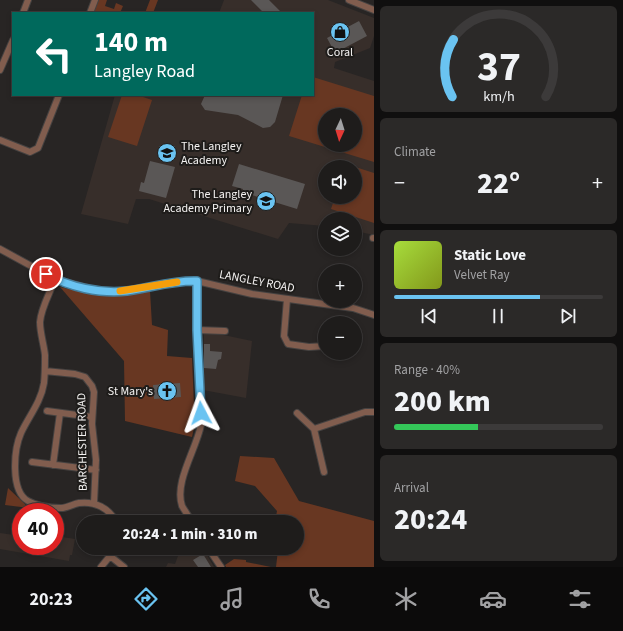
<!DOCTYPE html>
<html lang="en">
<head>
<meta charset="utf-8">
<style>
	body { margin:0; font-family:"Source Sans 3",sans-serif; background:#2b2928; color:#f1f3f6; height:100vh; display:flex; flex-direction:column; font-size:15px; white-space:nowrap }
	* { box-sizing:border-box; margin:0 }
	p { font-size:13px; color:#a1a1a3 }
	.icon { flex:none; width:22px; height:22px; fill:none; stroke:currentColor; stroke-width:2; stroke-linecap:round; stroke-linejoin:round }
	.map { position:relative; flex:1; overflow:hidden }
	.sheet { display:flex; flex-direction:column; gap:6px; padding:6px; background:#100f0f; width:249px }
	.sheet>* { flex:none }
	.guide { position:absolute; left:12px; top:12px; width:302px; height:84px; border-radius:0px; box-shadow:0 2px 6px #0003,0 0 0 1px #3c3a3a; background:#00695c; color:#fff; overflow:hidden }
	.needle { width:26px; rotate:184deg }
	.fabs { position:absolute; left:318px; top:108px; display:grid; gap:8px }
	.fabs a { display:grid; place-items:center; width:44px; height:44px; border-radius:50%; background:#1e1c1b; box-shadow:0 2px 6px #0003,0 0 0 1px #3c3a3a; font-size:20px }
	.speed { position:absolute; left:12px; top:503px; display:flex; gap:8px; font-size:20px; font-weight:700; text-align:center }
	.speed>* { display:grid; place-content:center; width:52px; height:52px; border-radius:50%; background:#1e1c1b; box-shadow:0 2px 6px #0003,0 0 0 1px #3c3a3a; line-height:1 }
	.speed .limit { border:6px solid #d22; background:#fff; color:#111 }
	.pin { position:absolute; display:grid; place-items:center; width:34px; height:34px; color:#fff; margin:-17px; border:2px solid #fff; border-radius:50%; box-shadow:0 1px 4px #0007 }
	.me { position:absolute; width:44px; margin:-22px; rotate:356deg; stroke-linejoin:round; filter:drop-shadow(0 0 3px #0008) }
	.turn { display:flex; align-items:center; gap:14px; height:84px; padding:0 16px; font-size:18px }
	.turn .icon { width:52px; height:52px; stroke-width:2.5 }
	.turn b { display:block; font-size:28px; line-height:34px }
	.big { font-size:30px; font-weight:800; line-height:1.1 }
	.sheet .tile { flex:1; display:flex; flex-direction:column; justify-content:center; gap:6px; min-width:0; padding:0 14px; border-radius:6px; background:#2b2928 }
	.sheet .dial { align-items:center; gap:0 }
	.dial svg { height:104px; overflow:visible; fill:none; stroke:#3c3a3a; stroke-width:7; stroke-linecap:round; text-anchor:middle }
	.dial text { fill:#f1f3f6; stroke:none }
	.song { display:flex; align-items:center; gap:12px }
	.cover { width:48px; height:48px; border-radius:6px; background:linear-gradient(135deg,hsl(80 70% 55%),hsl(70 70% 35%)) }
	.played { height:4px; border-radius:2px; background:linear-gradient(90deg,#6ac3f1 70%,#3c3a3a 70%) }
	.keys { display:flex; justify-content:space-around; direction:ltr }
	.heat { display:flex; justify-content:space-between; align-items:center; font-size:22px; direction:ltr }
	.charge { height:6px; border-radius:3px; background:linear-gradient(90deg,#34c759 40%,#3c3a3a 0) }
	.trip { position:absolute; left:76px; top:515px; width:228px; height:40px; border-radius:20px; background:#1e1c1b; box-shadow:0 2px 6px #0003,0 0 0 1px #3c3a3a; font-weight:800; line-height:40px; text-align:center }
	.tabs { display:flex; height:64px; justify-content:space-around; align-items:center; background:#0c0b0b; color:#a1a1a3 }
	.tabs .icon { width:28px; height:28px }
	.tabs .current { color:#6ac3f1 }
	.tabs b { font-size:18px; color:#f1f3f6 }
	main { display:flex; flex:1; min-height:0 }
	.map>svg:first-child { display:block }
	.built { fill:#372e2a; fill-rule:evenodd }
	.green { fill:#683722; fill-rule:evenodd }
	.building { fill:#5a5756 }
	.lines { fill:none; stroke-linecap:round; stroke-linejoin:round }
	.minor-casing { stroke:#454241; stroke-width:8 }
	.minor { stroke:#815d4e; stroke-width:6 }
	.route-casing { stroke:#457f9d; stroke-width:10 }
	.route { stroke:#6ac3f1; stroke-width:7 }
	.slow { stroke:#f59e0b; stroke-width:7 }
	.labels { text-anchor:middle; stroke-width:4; stroke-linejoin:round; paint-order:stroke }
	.poi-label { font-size:12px; fill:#f5f3f2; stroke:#1e1c1a; text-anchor:end }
	.street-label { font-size:12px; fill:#f5f3f2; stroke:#1e1c1a }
</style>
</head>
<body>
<main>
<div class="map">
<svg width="374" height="567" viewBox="0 0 374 567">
	<rect width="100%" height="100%" fill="#282524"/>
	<path class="built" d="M224,0H328L374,18V36L370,48L335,62L334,68L374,81V235L355,231V219H325V226L289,223L278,239L149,199H136L128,224L81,214L115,95H313V13H219ZM325,115H355V145H325ZM325,167H355V197H325Z
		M214,333L252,341L246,398L203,390L204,334Z
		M0,533L21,536V546H55V536L75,539L72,555H70L69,561L0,549Z
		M181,548H203L214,567H166L168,563L175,564Z"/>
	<path class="green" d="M96,0H107L105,6L114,9L116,3L123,6L120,13H92Z
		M150,0H158L153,13H145Z
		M313,77L374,96V162L289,136L302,95H313ZM325,115H355V145H325Z
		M122,95H137L152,100L137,146L108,137Z
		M346,164L374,173V223L331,209L335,197H355V167H345Z
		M60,287C94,295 115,299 150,291L152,325L168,330L167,356L192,358L194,406L193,422L195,423L192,437L125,421L124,361Z
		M240,456L274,458L299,501L374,521V567H276L278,550L277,548H297V522H275L277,511L255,486L235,481Z
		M8,488L29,508L5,505Z
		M234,559L246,560V562L271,567H226L225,565Z"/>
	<path class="building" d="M251,0H269L282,13H264Z
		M359,21L367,36L335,53L327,38Z
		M205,95H283L275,122L270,127L263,128L238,115L205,110L201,104Z
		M150,161L175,167L166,198L139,191L141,182L144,183Z
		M239,164L305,184L297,209L242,192L243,189L232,186Z
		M204,344H210V351L222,352L221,359L218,360L216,369L204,368Z
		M180,383L181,397L154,399L153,385Z
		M203,554L211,567H198L193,560Z"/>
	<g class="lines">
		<g class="minor-casing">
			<path id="minor" d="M349,0L374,10
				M23,13L28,0
				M90,13L95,0
				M0,70L13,40
				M0,140L30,152L38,148L59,95
				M373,238H374
				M0,249L55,279L92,289L108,292L127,291L182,281H197L252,294L353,308L374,315
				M55,279C50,293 41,308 40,322C40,333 44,345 45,355C45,364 45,374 44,383C41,402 29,416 21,433C14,449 10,491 28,501C37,506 51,508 61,508C67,508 73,504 79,503C95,501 109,508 116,522
				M287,299L284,336L288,344L309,347L325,346
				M197,330L225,331
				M45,371L75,374L85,377L92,386L94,392L92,424L96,460L94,503
				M47,411L92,417
				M297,413L314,429
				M32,462L96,470
				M53,465L60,413
				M324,472L314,429L365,412H374
				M192,522C189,517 185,511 182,506C174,482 196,450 201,425L197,281
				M208,548L221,567
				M110,556L124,567
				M101,567L110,556L114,548"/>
		</g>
		<use href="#minor" class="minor"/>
	</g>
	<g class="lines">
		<g class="route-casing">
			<path id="route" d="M46,274C69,287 100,294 127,291C150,288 173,280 197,281V330L201,413"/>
		</g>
		<use href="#route" class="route"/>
		<path class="slow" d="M120,291L177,282"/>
	</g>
	<defs>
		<g id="shop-disc" transform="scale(1)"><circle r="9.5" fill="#6ac3f1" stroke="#1e1c1a"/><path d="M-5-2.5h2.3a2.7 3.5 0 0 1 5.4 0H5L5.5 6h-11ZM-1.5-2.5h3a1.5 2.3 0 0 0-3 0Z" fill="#111"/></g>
		<g id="school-disc" transform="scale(1)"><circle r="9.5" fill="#6ac3f1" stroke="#1e1c1a"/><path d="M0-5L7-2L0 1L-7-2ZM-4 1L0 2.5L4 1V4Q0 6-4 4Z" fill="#111"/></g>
		<g id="church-disc" transform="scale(1)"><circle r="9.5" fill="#6ac3f1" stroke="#1e1c1a"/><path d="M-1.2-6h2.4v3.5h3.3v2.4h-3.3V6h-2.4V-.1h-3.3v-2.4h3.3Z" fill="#111"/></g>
	</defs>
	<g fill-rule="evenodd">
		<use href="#shop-disc" x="340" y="32"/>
		<use href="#school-disc" x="167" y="153"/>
		<use href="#school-disc" x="266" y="201"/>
		<use href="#church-disc" x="167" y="391"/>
	</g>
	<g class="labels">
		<g class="poi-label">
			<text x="340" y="56" text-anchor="middle">Coral</text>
			<text x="181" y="150" text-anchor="start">The Langley<tspan x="181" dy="14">Academy</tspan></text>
			<text x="252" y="198">The Langley<tspan x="252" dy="14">Academy Primary</tspan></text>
			<text x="153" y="395">St Mary's</text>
		</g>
		<g class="street-label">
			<text transform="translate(257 281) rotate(11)" y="4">LANGLEY ROAD</text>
			<text transform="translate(82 442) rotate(-91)" y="4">BARCHESTER ROAD</text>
		</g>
	</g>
</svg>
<div class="fabs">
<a><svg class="needle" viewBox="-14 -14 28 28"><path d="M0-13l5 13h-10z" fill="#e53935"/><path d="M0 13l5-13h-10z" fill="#a1a1a3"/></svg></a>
<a><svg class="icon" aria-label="sound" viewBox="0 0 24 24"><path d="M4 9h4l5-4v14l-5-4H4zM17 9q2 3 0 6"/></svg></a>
<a><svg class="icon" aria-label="layers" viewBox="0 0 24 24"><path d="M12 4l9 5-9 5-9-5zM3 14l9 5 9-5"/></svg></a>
<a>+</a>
<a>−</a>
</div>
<div class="speed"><div class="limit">40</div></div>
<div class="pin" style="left:46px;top:274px;background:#d93025"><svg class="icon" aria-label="arrive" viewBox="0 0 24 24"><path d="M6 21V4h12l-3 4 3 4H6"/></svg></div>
<svg class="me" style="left:201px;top:413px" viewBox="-20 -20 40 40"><path d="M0-17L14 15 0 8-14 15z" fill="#6ac3f1" stroke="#fff" stroke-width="4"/></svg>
<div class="trip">20:24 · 1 min · 310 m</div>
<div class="guide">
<div class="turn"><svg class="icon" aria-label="left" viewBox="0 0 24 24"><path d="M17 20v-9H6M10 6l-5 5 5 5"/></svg><div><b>140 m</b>Langley Road</div></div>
</div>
</div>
<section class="sheet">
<div class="tile dial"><svg viewBox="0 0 100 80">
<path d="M14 69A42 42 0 1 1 86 69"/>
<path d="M14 69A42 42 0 0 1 15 25" stroke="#6ac3f1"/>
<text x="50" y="56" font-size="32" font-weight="700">37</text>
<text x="50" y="72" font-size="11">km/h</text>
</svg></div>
<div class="tile"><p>Climate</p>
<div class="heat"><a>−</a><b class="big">22°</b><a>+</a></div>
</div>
<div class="tile">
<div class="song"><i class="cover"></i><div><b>Static Love</b><p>Velvet Ray</p></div></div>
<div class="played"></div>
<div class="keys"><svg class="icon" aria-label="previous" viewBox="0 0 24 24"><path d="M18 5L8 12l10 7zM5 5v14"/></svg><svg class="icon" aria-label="pause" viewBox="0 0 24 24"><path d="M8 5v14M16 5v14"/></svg><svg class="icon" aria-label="next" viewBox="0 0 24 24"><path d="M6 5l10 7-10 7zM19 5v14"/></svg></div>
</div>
<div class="tile"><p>Range · 40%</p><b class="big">200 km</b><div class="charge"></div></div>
<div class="tile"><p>Arrival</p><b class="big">20:24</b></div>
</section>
</main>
<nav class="tabs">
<b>20:23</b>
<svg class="icon current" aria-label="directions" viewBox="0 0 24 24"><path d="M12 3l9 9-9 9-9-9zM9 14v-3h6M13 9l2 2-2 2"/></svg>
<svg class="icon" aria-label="music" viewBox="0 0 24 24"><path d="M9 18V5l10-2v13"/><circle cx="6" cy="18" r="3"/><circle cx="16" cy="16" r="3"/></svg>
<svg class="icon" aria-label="phone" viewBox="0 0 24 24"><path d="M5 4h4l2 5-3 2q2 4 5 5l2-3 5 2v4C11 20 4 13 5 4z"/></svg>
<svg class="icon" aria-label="climate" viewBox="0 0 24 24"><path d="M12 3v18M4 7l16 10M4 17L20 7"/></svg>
<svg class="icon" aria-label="car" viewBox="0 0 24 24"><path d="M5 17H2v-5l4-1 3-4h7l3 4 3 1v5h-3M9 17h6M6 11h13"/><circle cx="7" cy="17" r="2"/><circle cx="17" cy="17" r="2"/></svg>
<svg class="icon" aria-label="filters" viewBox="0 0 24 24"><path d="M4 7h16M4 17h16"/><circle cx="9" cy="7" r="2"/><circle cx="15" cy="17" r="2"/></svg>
</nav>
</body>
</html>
